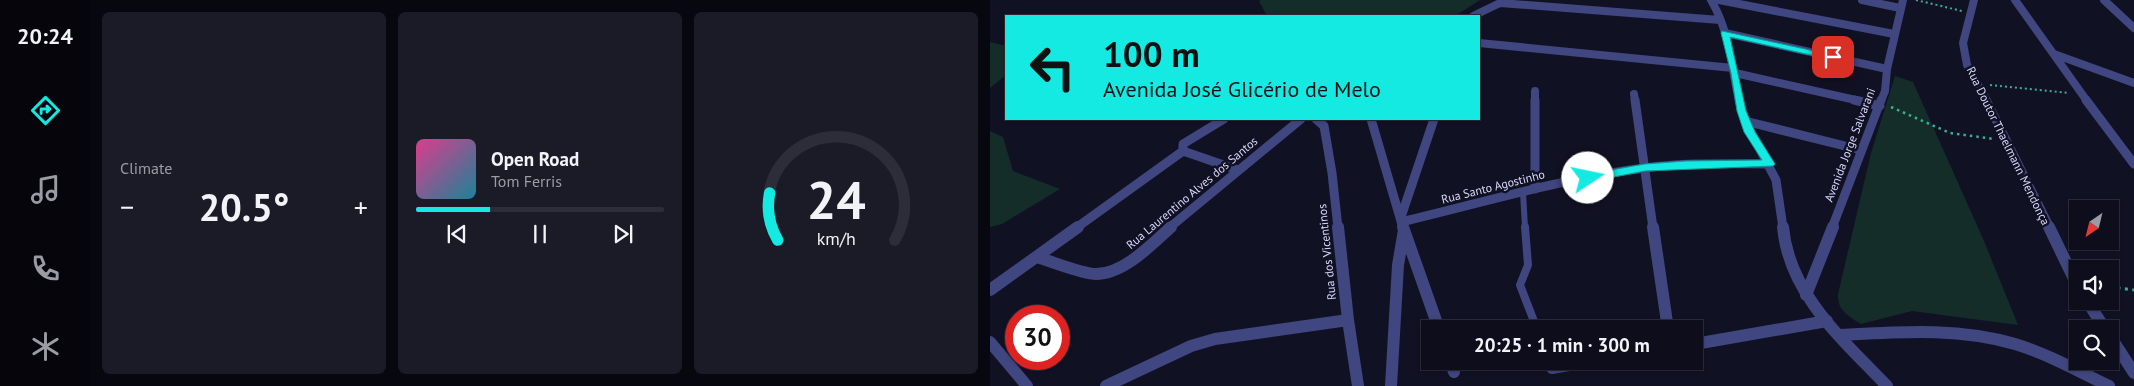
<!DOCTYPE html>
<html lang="en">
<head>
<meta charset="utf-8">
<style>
	body { margin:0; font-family:"PT Sans",sans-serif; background:#1b1b28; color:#f1f3f6; height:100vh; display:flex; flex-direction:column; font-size:19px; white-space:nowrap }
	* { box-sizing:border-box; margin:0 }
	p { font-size:16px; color:#9a9ca3 }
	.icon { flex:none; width:28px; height:28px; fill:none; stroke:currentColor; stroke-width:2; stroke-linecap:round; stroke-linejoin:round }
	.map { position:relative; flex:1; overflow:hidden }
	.drawer { display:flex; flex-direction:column; gap:12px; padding:12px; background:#07070f; width:900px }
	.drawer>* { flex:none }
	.hud { position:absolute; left:15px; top:15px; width:475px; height:105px; border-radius:0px; box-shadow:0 1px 4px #0004,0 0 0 1px #2d2d3a; background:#14eae2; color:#111; overflow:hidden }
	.needle { width:32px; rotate:215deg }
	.controls { position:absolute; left:1079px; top:200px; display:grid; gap:10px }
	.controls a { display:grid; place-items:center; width:50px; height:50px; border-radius:0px; background:#0d0d1b; box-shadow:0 1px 4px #0004,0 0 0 1px #2d2d3a; font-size:25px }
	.speed { position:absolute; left:15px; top:305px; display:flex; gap:10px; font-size:25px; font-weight:700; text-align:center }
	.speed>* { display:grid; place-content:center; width:65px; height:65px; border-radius:50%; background:#0d0d1b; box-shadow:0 1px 4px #0004,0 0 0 1px #2d2d3a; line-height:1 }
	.speed .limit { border:8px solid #d22; background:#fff; color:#111 }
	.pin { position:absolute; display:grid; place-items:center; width:42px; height:42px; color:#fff; margin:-21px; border-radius:10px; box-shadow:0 2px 8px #0006 }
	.me { position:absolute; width:55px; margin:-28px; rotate:79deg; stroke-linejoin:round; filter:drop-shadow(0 0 4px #0008) }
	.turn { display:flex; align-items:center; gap:18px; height:105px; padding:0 15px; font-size:22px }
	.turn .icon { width:65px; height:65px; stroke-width:2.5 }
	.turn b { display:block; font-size:35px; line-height:42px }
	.big { font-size:38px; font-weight:700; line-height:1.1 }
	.drawer .widget { flex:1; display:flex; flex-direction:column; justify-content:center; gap:8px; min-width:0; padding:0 18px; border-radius:8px; background:#1b1b28 }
	.drawer .dial { align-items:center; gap:0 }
	.dial svg { height:130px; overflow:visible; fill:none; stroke:#2d2d3a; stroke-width:7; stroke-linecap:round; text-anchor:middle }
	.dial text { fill:#f1f3f6; stroke:none }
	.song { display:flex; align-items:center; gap:15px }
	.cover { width:60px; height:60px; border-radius:8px; background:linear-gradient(135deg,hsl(330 70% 55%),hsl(190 70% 35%)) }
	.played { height:5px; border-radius:2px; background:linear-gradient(90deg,#14eae2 30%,#2d2d3a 30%) }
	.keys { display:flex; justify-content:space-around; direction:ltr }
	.heat { display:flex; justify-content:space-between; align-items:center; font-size:28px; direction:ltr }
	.drawer .tiles { flex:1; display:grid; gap:12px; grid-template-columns:repeat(3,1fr) }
	.trip { position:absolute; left:431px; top:320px; width:282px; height:50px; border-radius:0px; background:#0d0d1b; box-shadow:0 1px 4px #0004,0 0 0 1px #2d2d3a; font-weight:700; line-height:50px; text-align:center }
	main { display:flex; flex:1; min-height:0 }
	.menu { display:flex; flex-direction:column; width:90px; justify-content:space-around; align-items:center; background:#05050b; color:#9a9ca3 }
	.menu .icon { width:35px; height:35px }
	.menu .active { color:#14eae2 }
	.menu b { font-size:22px; color:#f1f3f6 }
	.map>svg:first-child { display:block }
	.green { fill:#142d29 }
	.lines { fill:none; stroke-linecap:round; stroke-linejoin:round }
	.path-far2 { stroke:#39ad96; stroke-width:2; stroke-dasharray:2 3; stroke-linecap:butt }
	.path-far1 { stroke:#39ad96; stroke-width:2.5; stroke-dasharray:2.5 4; stroke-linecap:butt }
	.path { stroke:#39ad96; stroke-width:3; stroke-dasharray:3 4.5; stroke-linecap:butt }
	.service-far1 { stroke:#40467f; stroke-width:6 }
	.service { stroke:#40467f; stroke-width:8 }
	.minor-far2 { stroke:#40467f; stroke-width:8 }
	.minor-far1 { stroke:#40467f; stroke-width:9 }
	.minor { stroke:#40467f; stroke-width:12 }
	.route { fill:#14eae2; stroke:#0d9893 }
	.labels { text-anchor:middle; stroke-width:5; stroke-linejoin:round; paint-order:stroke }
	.street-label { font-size:12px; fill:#d7d7fc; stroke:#111124 }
</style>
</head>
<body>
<main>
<nav class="menu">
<b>20:24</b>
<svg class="icon active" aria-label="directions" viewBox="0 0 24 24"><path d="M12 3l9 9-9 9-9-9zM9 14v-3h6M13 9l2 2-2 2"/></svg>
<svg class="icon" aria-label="music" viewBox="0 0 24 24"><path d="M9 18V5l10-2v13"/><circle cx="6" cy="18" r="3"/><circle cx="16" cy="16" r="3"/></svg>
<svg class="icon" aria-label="phone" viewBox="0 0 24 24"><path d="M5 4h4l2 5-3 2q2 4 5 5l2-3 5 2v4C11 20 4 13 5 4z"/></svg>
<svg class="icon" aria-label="climate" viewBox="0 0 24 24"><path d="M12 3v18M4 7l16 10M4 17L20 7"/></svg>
</nav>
<section class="drawer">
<div class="tiles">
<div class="widget"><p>Climate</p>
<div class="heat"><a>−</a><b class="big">20.5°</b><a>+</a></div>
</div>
<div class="widget">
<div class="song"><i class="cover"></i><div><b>Open Road</b><p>Tom Ferris</p></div></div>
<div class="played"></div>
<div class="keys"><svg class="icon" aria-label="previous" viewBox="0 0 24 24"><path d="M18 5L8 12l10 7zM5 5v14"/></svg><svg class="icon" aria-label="pause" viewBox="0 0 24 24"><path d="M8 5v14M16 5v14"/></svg><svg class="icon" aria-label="next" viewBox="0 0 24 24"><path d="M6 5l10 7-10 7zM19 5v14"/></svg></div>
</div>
<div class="widget dial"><svg viewBox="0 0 100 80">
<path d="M14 69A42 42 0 1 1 86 69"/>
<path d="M14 69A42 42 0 0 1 9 40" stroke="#14eae2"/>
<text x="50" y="56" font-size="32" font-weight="700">24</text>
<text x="50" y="72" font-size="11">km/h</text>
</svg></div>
</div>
</section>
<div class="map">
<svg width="1144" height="386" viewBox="0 0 1144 386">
	<rect width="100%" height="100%" fill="#111124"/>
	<path class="green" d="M271,0H490L465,16H277L269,1Z
		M0,42L16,46V75L0,88Z
		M905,76L923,82L994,241L1028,325L922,311L871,324C858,316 847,310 848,294L881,153Z
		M0,131L13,137L23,171L70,189L12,224L0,227Z"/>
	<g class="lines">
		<path class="path-far2" d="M926,0L972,11
			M1000,85L1079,93"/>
		<path class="path-far1" d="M901,107L960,133L1004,139"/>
		<path class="path" d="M1120,287L1144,290"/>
		<path class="service-far1" d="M533,192L535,228"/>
		<path class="service" d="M535,227L538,265L530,285L547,329"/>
		<path class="minor-far2" d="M721,0C740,32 741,66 749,101
			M729,0L904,34
			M872,0L910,8
			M984,0L973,43L977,65L997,101
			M1025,0L1097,101
			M1114,0L1144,28
			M483,16L510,3L730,20
			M735,33L897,69
			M489,43L743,68
			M1064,54L1144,83
			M745,73L870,101
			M545,91V101
			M644,94L645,101
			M891,101L895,91L897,69L913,0"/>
		<path class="minor-far1" d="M545,100V189
			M645,100L663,228
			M749,100L755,121L786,180L793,228
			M864,100L890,106
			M996,100L1060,228
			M1096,100L1144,164
			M326,119L334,126L342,173L348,228
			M381,119L413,228
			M755,121L871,150
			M193,151L248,170
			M411,217L444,119
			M411,222C492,203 573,178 655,168C697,162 738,164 780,164
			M86,228L193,151V144L234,119
			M179,228L311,119
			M842,228L891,100"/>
		<path class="minor" d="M348,227L358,320L368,386
			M413,227L449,329
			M663,227L678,329
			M793,227C799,294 853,340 897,386
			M1059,227L1088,287
			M46,257C61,261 92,274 106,274C134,274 162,244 181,227
			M0,290L88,227
			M816,295L843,227
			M1097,301L1115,329
			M850,335C908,332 968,327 1025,344C1058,354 1088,371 1119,386
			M1120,336L1144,373
			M0,342L37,386
			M705,344L837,321
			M460,361L464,372
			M562,368L602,361
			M116,386L201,346L225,339L358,320
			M401,386L408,265L414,230"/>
	</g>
	<path class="route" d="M732,31L843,55L847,57L843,60L740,37L756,111L765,132L785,164L783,166L655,171L598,182L594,180L592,178L598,174L655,164L696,161L772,160L754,132L747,111L741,73L731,33Z"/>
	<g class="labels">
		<g class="street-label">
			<text transform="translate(860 145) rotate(-69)" y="4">Avenida Jorge Salvarani</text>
			<text transform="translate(1018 146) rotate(64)" y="4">Rua Doutor Thaelmann Mendonça</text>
			<text transform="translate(503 187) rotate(-14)" y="4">Rua Santo Agostinho</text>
			<text transform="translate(202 193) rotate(-40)" y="4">Rua Laurentino Alves dos Santos</text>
			<text transform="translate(337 252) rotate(-96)" y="4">Rua dos Vicentinos</text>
		</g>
	</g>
</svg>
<div class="controls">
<a><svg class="needle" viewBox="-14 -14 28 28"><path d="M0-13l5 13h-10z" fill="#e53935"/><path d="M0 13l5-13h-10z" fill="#9a9ca3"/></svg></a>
<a><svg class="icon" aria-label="sound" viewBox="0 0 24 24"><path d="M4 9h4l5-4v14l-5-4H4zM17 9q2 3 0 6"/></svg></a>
<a><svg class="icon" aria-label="search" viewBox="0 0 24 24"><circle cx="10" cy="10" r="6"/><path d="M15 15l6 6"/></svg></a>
</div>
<div class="speed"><div class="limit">30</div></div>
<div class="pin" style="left:843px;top:57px;background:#d93025"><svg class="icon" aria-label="arrive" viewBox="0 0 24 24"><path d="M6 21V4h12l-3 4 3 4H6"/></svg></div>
<svg class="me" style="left:598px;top:178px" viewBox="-20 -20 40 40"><circle r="19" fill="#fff"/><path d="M0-13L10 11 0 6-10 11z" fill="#14eae2"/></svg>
<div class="trip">20:25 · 1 min · 300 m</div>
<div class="hud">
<div class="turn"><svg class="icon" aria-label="left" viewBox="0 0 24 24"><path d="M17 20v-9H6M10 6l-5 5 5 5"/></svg><div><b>100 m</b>Avenida José Glicério de Melo</div></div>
</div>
</div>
</main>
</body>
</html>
